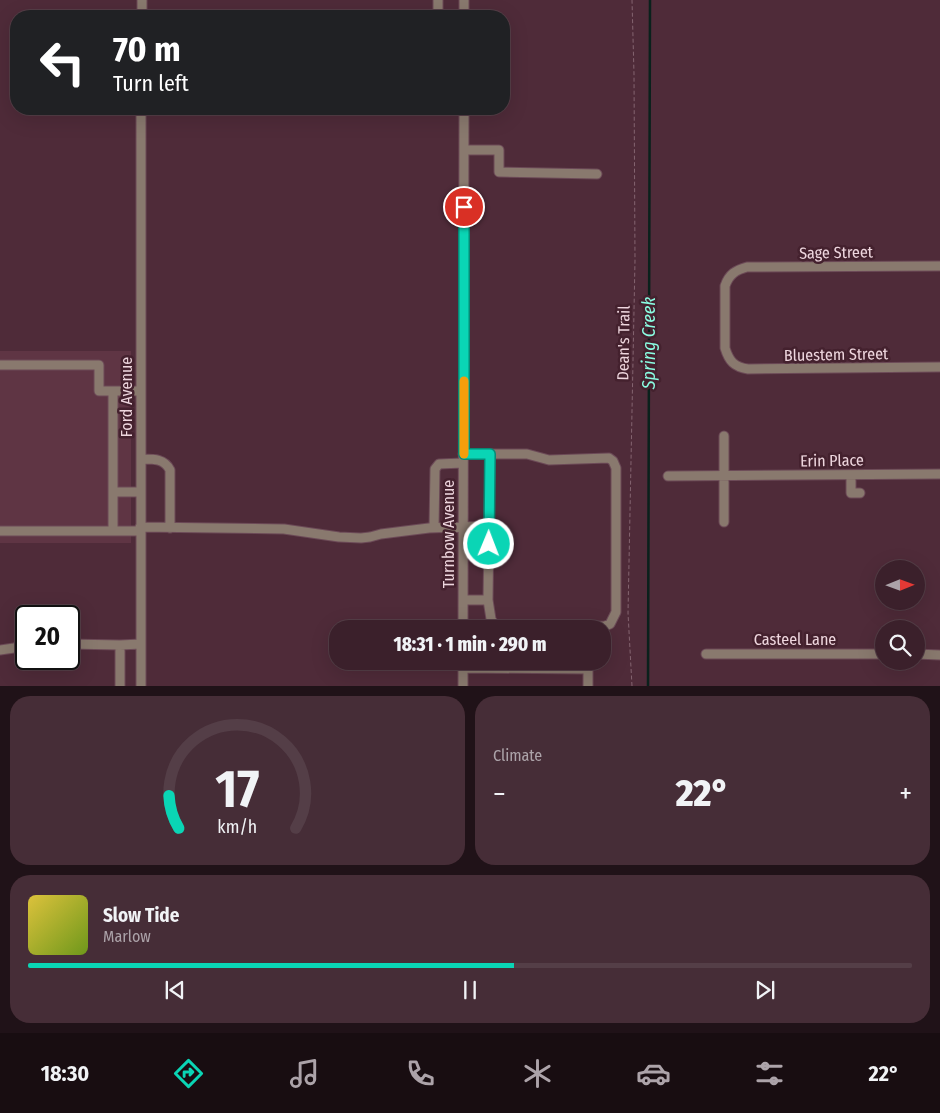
<!DOCTYPE html>
<html lang="en">
<head>
<meta charset="utf-8">
<style>
	body { margin:0; font-family:"Fira Sans Condensed",sans-serif; background:#462d37; color:#f1f3f6; height:100vh; display:flex; flex-direction:column; font-size:19px; white-space:nowrap }
	* { box-sizing:border-box; margin:0 }
	p { font-size:16px; color:#aca3a9 }
	.icon { flex:none; width:28px; height:28px; fill:none; stroke:currentColor; stroke-width:2; stroke-linecap:round; stroke-linejoin:round }
	.map { position:relative; height:686px; overflow:hidden }
	.side { display:flex; flex-direction:column; gap:10px; padding:10px; background:#201218; flex:1 }
	.side>* { flex:none }
	.guide { position:absolute; left:10px; top:10px; width:500px; height:105px; border-radius:20px; box-shadow:0 5px 20px #0002,0 0 0 1px #543e47; background:#202124; color:#fff; overflow:hidden }
	.needle { width:32px; rotate:89deg }
	.controls { position:absolute; left:875px; top:560px; display:grid; gap:10px }
	.controls a { display:grid; place-items:center; width:50px; height:50px; border-radius:50%; background:#3b202b; box-shadow:0 5px 20px #0002,0 0 0 1px #543e47; font-size:25px }
	.speed { position:absolute; left:15px; top:605px; display:flex; gap:10px; font-size:25px; font-weight:700; text-align:center }
	.speed>* { display:grid; place-content:center; width:65px; height:65px; border-radius:50%; background:#3b202b; box-shadow:0 5px 20px #0002,0 0 0 1px #543e47; line-height:1 }
	.speed .limit { border:2px solid #111; border-radius:8px; background:#fff; color:#111 }
	.pin { position:absolute; display:grid; place-items:center; width:42px; height:42px; color:#fff; margin:-21px; border:2px solid #fff; border-radius:50%; box-shadow:0 1px 5px #0007 }
	.me { position:absolute; width:55px; margin:-28px; rotate:1deg; stroke-linejoin:round; filter:drop-shadow(0 0 4px #0008) }
	.turn { display:flex; align-items:center; gap:18px; height:105px; padding:0 20px; font-size:22px }
	.turn .icon { width:65px; height:65px; stroke-width:2.5 }
	.turn b { display:block; font-size:35px; line-height:42px }
	.big { font-size:38px; font-weight:800; line-height:1.1 }
	.side .tile { flex:1; display:flex; flex-direction:column; justify-content:center; gap:8px; min-width:0; padding:0 18px; border-radius:20px; background:#462d37 }
	.side .dial { align-items:center; gap:0 }
	.dial svg { height:130px; overflow:visible; fill:none; stroke:#543e47; stroke-width:7; stroke-linecap:round; text-anchor:middle }
	.dial text { fill:#f1f3f6; stroke:none }
	.song { display:flex; align-items:center; gap:15px }
	.cover { width:60px; height:60px; border-radius:8px; background:linear-gradient(135deg,hsl(50 70% 55%),hsl(80 70% 35%)) }
	.played { height:5px; border-radius:2px; background:linear-gradient(90deg,#0ad5b5 55%,#543e47 55%) }
	.keys { display:flex; justify-content:space-around; direction:ltr }
	.heat { display:flex; justify-content:space-between; align-items:center; font-size:28px; direction:ltr }
	.side .tiles { flex:1; display:grid; gap:10px; grid-template-columns:1fr 1fr }
	.tile:last-child { grid-column:span 2 }
	.trip { position:absolute; left:329px; top:620px; width:282px; height:50px; border-radius:20px; background:#3b202b; box-shadow:0 5px 20px #0002,0 0 0 1px #543e47; font-weight:800; line-height:50px; text-align:center }
	.dock { display:flex; height:80px; justify-content:space-around; align-items:center; background:#180d11; color:#aca3a9 }
	.dock .icon { width:35px; height:35px }
	.dock .selected { color:#0ad5b5 }
	.dock b { font-size:22px; color:#f1f3f6 }
	.map>svg:first-child { display:block }
	.built { fill:#5f3544 }
	.lines { fill:none; stroke-linecap:round; stroke-linejoin:round }
	.stream { stroke:#0a211c; stroke-width:2.5 }
	.minor-casing { stroke:#6c4a57; stroke-width:11 }
	.path { stroke:#846470; stroke-width:1; stroke-dasharray:4 2.5; stroke-linecap:butt }
	.minor { stroke:#89796e; stroke-width:9 }
	.route-casing { stroke:#068a76; stroke-width:12 }
	.route { stroke:#0ad5b5; stroke-width:9 }
	.slow { stroke:#f59e0b; stroke-width:9 }
	.labels { text-anchor:middle; stroke-width:5; stroke-linejoin:round; paint-order:stroke }
	.street-label { font-size:16px; fill:#eed6de; stroke:#44212e }
	.water-label { font-size:18px; font-style:italic; fill:#8afde2; stroke:#44212e }
</style>
</head>
<body>
<div class="map">
<svg width="940" height="686" viewBox="0 0 940 686">
	<rect width="100%" height="100%" fill="#4f2b39"/>
	<path class="built" d="M0,351H131V543H0Z"/>
	<g class="lines">
		<path class="stream" d="M648,686L650,0"/>
		<g class="minor-casing">
			<path id="minor" d="M142,16V0
				M438,16V0
				M464,16V0
				M464,150H499V172L597,174
				M940,266L747,267C736,270 729,274 725,286V348C729,361 734,367 748,369L940,367
				M0,365H99V391H141
				M113,391V531
				M724,436V522
				M141,459C152,459 164,458 170,470V528
				M851,475V493H860
				M668,476L940,474
				M113,492H141
				M140,527L284,529L339,537L361,538L370,537L381,534L429,528L489,526
				M434,528L435,469L439,464L463,463
				M0,531H141
				M463,600H488L491,619L495,626L504,628L605,626L610,624L616,612V468L613,461L609,458L549,460L527,454H463
				M488,600L490,454
				M463,629L464,109
				M69,644L120,645
				M0,650L14,648L26,644
				M706,654H884
				M916,654L940,655
				M463,661V686
				M463,668L588,669V686
				M120,686V645L141,644
				M141,686V109"/>
		</g>
		<path class="path" d="M632,686L628,613L635,260L634,74L632,0"/>
		<use href="#minor" class="minor"/>
	</g>
	<g class="lines">
		<g class="route-casing">
			<path id="route" d="M464,207V454H490L489,544"/>
		</g>
		<use href="#route" class="route"/>
		<path class="slow" d="M464,381V454"/>
	</g>
	<g class="labels">
		<g class="street-label">
			<text transform="translate(836 252) rotate(-1)" y="6">Sage Street</text>
			<text transform="translate(623 343) rotate(-89)" y="6">Dean's Trail</text>
			<text transform="translate(836 354) rotate(-1)" y="6">Bluestem Street</text>
			<text transform="translate(126 397) rotate(-90)" y="6">Ford Avenue</text>
			<text transform="translate(832 460) rotate(-1)" y="6">Erin Place</text>
			<text transform="translate(448 534) rotate(-90)" y="6">Turnbow Avenue</text>
			<text x="795" y="645">Casteel Lane</text>
		</g>
		<g class="water-label">
			<text transform="translate(649 343) rotate(-90)" y="6">Spring Creek</text>
		</g>
	</g>
</svg>
<div class="controls">
<a><svg class="needle" viewBox="-14 -14 28 28"><path d="M0-13l5 13h-10z" fill="#e53935"/><path d="M0 13l5-13h-10z" fill="#aca3a9"/></svg></a>
<a><svg class="icon" aria-label="search" viewBox="0 0 24 24"><circle cx="10" cy="10" r="6"/><path d="M15 15l6 6"/></svg></a>
</div>
<div class="speed"><div class="limit">20</div></div>
<div class="pin" style="left:464px;top:207px;background:#d93025"><svg class="icon" aria-label="arrive" viewBox="0 0 24 24"><path d="M6 21V4h12l-3 4 3 4H6"/></svg></div>
<svg class="me" style="left:489px;top:544px" viewBox="-20 -20 40 40"><circle r="17" fill="#0ad5b5" stroke="#fff" stroke-width="3"/><path d="M0-11L8 9 0 5-8 9z" fill="#fff"/></svg>
<div class="trip">18:31 · 1 min · 290 m</div>
<div class="guide">
<div class="turn"><svg class="icon" aria-label="left" viewBox="0 0 24 24"><path d="M17 20v-9H6M10 6l-5 5 5 5"/></svg><div><b>70 m</b>Turn left</div></div>
</div>
</div>
<section class="side">
<div class="tiles">
<div class="tile dial"><svg viewBox="0 0 100 80">
<path d="M14 69A42 42 0 1 1 86 69"/>
<path d="M14 69A42 42 0 0 1 8 49" stroke="#0ad5b5"/>
<text x="50" y="56" font-size="32" font-weight="700">17</text>
<text x="50" y="72" font-size="11">km/h</text>
</svg></div>
<div class="tile"><p>Climate</p>
<div class="heat"><a>−</a><b class="big">22°</b><a>+</a></div>
</div>
<div class="tile">
<div class="song"><i class="cover"></i><div><b>Slow Tide</b><p>Marlow</p></div></div>
<div class="played"></div>
<div class="keys"><svg class="icon" aria-label="previous" viewBox="0 0 24 24"><path d="M18 5L8 12l10 7zM5 5v14"/></svg><svg class="icon" aria-label="pause" viewBox="0 0 24 24"><path d="M8 5v14M16 5v14"/></svg><svg class="icon" aria-label="next" viewBox="0 0 24 24"><path d="M6 5l10 7-10 7zM19 5v14"/></svg></div>
</div>
</div>
</section>
<nav class="dock">
<b>18:30</b>
<svg class="icon selected" aria-label="directions" viewBox="0 0 24 24"><path d="M12 3l9 9-9 9-9-9zM9 14v-3h6M13 9l2 2-2 2"/></svg>
<svg class="icon" aria-label="music" viewBox="0 0 24 24"><path d="M9 18V5l10-2v13"/><circle cx="6" cy="18" r="3"/><circle cx="16" cy="16" r="3"/></svg>
<svg class="icon" aria-label="phone" viewBox="0 0 24 24"><path d="M5 4h4l2 5-3 2q2 4 5 5l2-3 5 2v4C11 20 4 13 5 4z"/></svg>
<svg class="icon" aria-label="climate" viewBox="0 0 24 24"><path d="M12 3v18M4 7l16 10M4 17L20 7"/></svg>
<svg class="icon" aria-label="car" viewBox="0 0 24 24"><path d="M5 17H2v-5l4-1 3-4h7l3 4 3 1v5h-3M9 17h6M6 11h13"/><circle cx="7" cy="17" r="2"/><circle cx="17" cy="17" r="2"/></svg>
<svg class="icon" aria-label="filters" viewBox="0 0 24 24"><path d="M4 7h16M4 17h16"/><circle cx="9" cy="7" r="2"/><circle cx="15" cy="17" r="2"/></svg>
<b>22°</b>
</nav>
</body>
</html>
